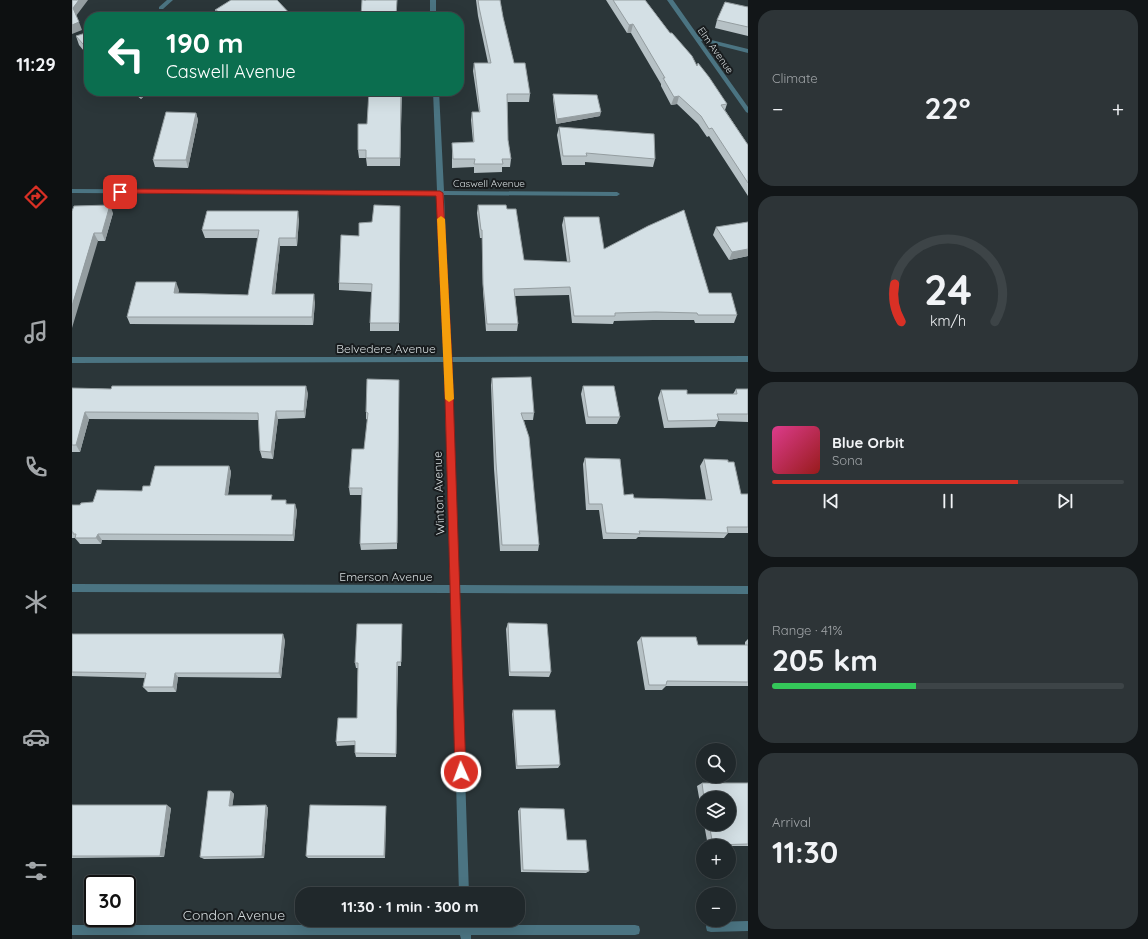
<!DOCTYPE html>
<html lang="en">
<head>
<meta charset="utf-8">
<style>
	body { margin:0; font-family:Quicksand,sans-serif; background:#2d3437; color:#f1f3f6; height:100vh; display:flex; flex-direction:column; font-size:15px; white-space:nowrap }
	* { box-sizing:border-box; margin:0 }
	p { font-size:13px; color:#a2a6a9 }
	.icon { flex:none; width:22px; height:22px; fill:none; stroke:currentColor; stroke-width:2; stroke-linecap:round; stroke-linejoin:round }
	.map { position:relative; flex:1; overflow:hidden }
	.drawer { display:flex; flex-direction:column; gap:10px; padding:10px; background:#121618; width:400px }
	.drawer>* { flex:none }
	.top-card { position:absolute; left:12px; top:12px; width:380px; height:84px; border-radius:16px; box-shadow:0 4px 16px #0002,0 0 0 1px #3d4447; background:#0b6e4f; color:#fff; overflow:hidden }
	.tools { position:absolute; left:624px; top:743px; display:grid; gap:8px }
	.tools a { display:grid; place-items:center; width:40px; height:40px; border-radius:50%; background:#20282b; box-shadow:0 4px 16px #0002,0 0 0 1px #3d4447; font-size:20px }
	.speed { position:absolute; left:12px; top:875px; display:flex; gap:8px; font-size:20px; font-weight:700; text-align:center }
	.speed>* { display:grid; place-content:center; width:52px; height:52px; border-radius:50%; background:#20282b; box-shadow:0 4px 16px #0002,0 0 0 1px #3d4447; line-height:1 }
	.speed .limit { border:2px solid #111; border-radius:6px; background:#fff; color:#111 }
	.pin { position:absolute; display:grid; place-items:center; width:34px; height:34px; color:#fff; margin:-17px; border-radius:8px; box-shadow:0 2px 6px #0006 }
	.me { position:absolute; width:44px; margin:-22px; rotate:358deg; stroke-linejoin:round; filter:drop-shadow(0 0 3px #0008) }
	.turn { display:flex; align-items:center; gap:14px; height:84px; padding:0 16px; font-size:18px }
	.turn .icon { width:52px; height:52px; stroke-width:2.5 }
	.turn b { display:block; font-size:28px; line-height:34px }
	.big { font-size:30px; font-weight:800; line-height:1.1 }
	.drawer .widget { flex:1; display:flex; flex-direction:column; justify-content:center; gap:6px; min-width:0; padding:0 14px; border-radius:16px; background:#2d3437 }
	.drawer .dial { align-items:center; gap:0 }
	.dial svg { height:104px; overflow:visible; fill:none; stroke:#3d4447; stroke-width:7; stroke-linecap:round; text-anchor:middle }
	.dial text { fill:#f1f3f6; stroke:none }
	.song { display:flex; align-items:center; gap:12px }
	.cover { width:48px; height:48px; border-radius:6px; background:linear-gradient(135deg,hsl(330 70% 55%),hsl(0 70% 35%)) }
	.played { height:4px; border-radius:2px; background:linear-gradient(90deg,#d93025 70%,#3d4447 70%) }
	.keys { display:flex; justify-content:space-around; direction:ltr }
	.heat { display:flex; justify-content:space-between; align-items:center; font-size:22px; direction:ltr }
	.charge { height:6px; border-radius:3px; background:linear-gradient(90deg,#34c759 41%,#3d4447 0) }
	.trip { position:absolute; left:223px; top:887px; width:230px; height:40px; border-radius:16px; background:#20282b; box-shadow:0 4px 16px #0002,0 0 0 1px #3d4447; font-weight:800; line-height:40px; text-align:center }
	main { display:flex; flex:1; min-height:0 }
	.tab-bar { display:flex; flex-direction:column; width:72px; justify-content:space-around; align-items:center; background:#0d1011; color:#a2a6a9 }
	.tab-bar .icon { width:28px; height:28px }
	.tab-bar .on { color:#d93025 }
	.tab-bar b { font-size:18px; color:#f1f3f6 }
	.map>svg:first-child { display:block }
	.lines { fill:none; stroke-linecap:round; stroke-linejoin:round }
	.street { fill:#4b7482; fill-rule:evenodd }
	.wall { fill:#b6c1c5 }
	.shaded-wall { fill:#949da0 }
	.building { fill:#d4e0e5; stroke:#949da0 }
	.route { fill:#d93025; stroke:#8d1f18 }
	.slow { fill:#f59e0b }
	.labels { text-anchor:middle; stroke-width:4; stroke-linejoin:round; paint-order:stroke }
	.far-street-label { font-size:10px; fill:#d6dddf; stroke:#181c1e }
	.street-label { font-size:12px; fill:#d6dddf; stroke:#181c1e }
	.near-street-label { font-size:14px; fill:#d6dddf; stroke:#181c1e }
</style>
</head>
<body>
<main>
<nav class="tab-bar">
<b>11:29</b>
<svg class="icon on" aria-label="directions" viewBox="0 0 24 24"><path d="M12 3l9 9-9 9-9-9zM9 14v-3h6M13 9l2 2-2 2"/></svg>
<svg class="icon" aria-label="music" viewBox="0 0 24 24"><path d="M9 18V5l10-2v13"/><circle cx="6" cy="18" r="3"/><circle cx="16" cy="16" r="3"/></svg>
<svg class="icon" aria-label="phone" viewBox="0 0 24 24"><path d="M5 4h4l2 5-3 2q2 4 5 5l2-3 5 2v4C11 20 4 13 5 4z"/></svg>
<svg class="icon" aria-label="climate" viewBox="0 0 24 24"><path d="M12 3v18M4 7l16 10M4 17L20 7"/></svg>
<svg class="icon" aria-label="car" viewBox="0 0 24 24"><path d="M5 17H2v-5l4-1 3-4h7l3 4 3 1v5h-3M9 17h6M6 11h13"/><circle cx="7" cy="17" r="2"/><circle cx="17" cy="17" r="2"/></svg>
<svg class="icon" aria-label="filters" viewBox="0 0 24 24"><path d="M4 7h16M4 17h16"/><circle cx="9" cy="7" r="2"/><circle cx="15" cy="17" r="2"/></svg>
</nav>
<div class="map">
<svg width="676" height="939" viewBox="0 0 676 939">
	<rect width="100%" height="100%" fill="#2b3639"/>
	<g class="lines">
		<path class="street" d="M95,0H101L91,9H87V7Z
			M358,0H364V17H358Z
			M595,0H601L627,37L676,49V53L629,41L676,107V113L674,112Z
			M361,91H367L372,191L545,192L548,194L545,196L372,195L379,357L676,356V362H380L387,585L676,586V594L387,593L397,894H387L379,593L0,592V584L378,585L372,362L0,363V357H372L365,195L0,193V189L365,191Z
			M388,920H398L399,925H563L567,926L568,930L567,934L563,935H399V939H389L388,935H0V925H388Z
			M676,921V931L639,932L635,931L634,927L635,923L639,922Z"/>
	</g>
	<path class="wall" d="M404,0H428L431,17L442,63L458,94L457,102H435L436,140L439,159L438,167H430V172L402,173V167L380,168V143L401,142L399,120L400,112H407L401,71L402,63H416L406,16Z
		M534,0H573L598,33L625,66L655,104L653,110L676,145V196L637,136L635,137L626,124L605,104L599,105L589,86V84L559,33H555Z
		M676,7V36L643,28L645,20Z
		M143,10L221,17H144Z
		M17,32V57L7,45L4,36Z
		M59,91H75L76,92L69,99Z
		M330,91L328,166H295L294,158H287L286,150L295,124Z
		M481,94L528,116L484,124L481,99Z
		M124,113L126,120L116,168L83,167L81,160Z
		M487,127L583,159L581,167L513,162V165H490L485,135Z
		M406,205L435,209L452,260L495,262L490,225L492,217L532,249L637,293L665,315L662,323H623L622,320H581L542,321L541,324L500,323L497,295L443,296L446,324L445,331H414L411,291L410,238H408L405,213Z
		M328,206L327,331H298V323L300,292L267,290V283L287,236L300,222Z
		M0,211L41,213L33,241H26Z
		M227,219L225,246H208L203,294L243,302L241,325L58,324L55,317L107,290L106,293L176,295L186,238H133L130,230Z
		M676,222V256L657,260L641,235L644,227Z
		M420,378L462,413L461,420H452L467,545L466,551H428L422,469L419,385Z
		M327,380L325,549L289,550L288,544L290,495H278L277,488L292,449L296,420L294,419V412Z
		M511,386L548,417L545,424H514L509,394Z
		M0,388L39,389L236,393L233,418L206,419L201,459L190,458L188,451L187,420L17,419L8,452H0Z
		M664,389H676V422L646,421L643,427L592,428L586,398L589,390L615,394H661Z
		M513,458L552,495L562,498L634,500L628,466L632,459L669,494H676V533H656L652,538L566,537L564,539H531L527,510H514L511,464Z
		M157,466L159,472L156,495L201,500L216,504L225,510L222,541L30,540L29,544H8L3,538H0V505H8L70,491L78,486Z
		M436,623L479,672L477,677L437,676L434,629Z
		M330,624L329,666H326L324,757H284L283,753V745L265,746L264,742L285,718L286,668H284L283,663Z
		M0,634L213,640L209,678L106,677L104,692H76L71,687L73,678L0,676Z
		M569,637L626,645H673V642L676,639V686H594L590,690H573L565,642Z
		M441,710L488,765L486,768L444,769L440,714Z
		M630,783H676V846H636L632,824H657V798H631V820L625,786Z
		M159,791L162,794L160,806L194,805L196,808L192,858L132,859L128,857Z
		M0,805L99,808L92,857L0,858Z
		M314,806L313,858H236L234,856Z
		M448,808L495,840L517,871L514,873L449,872L446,811Z"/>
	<path class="shaded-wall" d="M7,0H16L4,16L1,8Z
		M7,22L10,30L0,34V25Z
		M561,24L559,33H555L557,25Z
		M67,91H75L76,92L69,99Z
		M607,96L605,104L599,105L602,97Z
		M529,112L528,116L484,124L485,119Z
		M124,113L126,120L116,168L114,160Z
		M38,205L41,213L33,241L30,233Z
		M226,211L227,219L225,246L224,238Z
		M22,233L26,241L0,328V306Z
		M207,238L208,246L202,302L200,294Z
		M676,249V256L657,260L660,252Z
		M104,282L107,290L105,301L102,293Z
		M242,294L243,302L241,325L240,317Z
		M234,386L236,393L233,418L232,411Z
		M204,411L206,419L201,459L199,452Z
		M13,412L17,419L8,452L4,445Z
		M157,466L159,472L155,502L153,495Z
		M223,504L225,510L222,541L221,535Z
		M26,534L30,540L29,544L24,538Z
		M211,634L213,640L209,678L207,673Z
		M103,673L106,677L104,692L101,687Z
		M159,791L162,794L160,809L157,806Z
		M95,805L99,808L92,857L88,856Z
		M194,805L196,808L192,858L190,856Z
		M314,806V809L313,858L312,856Z"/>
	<path class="building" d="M0,0H7L1,8L7,22L0,25Z
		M159,0H205L221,17H159L143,10Z
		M290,0H293V1V0H325L324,17H289Z
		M406,0H428L431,17L442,63H453L458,94H435L436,140L439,159H430L431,164H402L403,159H381L380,143L402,142L400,112H408L402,63H419L407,7Z
		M541,0H573L598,33H600L620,56L625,66L626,63L637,77L655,104L649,105L676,145V183L640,128L637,129L629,116L607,96L602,97L591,78H593L561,24L557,25Z
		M653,2L676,7V27L645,20Z
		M17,32V51L4,36Z
		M297,91H329L328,158H294V150H286V124H295Z
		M481,94L525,95L529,112L485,119Z
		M94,112L124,113L114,160H81Z
		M487,127L582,134L583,159L514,153L515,156H491Z
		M38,205L30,233H22L0,306V211L2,206Z
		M302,205L328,206L327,323H298L300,284L267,283L269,235L287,236V223L300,222Z
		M406,205H434L435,209H444L452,260L498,262L492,217H527L532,249L576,226L612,210L637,293H659L665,315H626L625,313L584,312L543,313V316H502L498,287L442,289L446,324H415L411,284L410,230H409Z
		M135,211H226L224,238H207L200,294H242L240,317H55L64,282H104L102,293L176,295L187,230H130Z
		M676,222V249L660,252L644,227Z
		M459,377L462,413H449L457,437L467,545H430L424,462L420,378Z
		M295,379L327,380L325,543L288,544L290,488H277L280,449H292L296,413L294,412Z
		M40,386H234L232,411H204L199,452L188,451L186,413L13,412L4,445H0V388L39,389Z
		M511,386H542L548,417H516Z
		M664,389H676V414H645L647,420L596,421L589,390H615V394H665Z
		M513,458L548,459L552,495L561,494L562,498L640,500L632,459L656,460V462H662L669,494H676V527H655L656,533L567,531L568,534L534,533L530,504H517Z
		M83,466H157L153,495H200L199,500H214V504H223L221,535L26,534L24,538H3L4,534H1V532H0V505H8L9,503L21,502L25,490L70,491L71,486H78Z
		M436,623L475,624L479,672H438Z
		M285,624H330L329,662H325L324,754L283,753V741L264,742L266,718H285L286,663H283Z
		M0,634H211L207,673H103L101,687H71L74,673L0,672Z
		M569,637H624L626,645H676V682L595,681L594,685H577Z
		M441,710H483L488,765L445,766Z
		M630,783H676V844L641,845L637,824H657V798H632Z
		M136,791H159L157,806L194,805L190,856L128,857Z
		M0,805H95L88,856H0Z
		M238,805L314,806L312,856H234Z
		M448,808L492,809L495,840H514L517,871L451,870Z"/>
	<path class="route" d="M48,189L368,191L371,193L380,360L394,772L393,776L389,778L385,776L383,772L372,360L364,196L45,193V190Z"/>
	<path class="slow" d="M369,216L373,219L382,399L377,402L373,399L365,219Z"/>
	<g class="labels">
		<g class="far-street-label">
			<text transform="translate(644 50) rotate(55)" y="4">Elm Avenue</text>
			<text x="417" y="187">Caswell Avenue</text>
		</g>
		<g class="street-label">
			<text x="314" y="353">Belvedere Avenue</text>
			<text transform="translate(367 493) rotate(-92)" y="4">Winton Avenue</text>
			<text x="314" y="581">Emerson Avenue</text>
		</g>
		<g class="near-street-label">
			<text x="162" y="920">Condon Avenue</text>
		</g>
	</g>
</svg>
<div class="tools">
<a><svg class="icon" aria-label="search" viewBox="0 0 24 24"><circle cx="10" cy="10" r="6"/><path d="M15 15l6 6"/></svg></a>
<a><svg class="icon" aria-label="layers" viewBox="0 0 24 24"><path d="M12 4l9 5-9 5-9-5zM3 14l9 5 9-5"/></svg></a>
<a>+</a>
<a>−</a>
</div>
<div class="speed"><div class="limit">30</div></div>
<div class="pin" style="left:48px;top:192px;background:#d93025"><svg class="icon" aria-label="arrive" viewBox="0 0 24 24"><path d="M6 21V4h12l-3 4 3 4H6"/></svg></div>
<svg class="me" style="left:389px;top:772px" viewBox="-20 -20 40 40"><circle r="17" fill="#d93025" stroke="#fff" stroke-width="3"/><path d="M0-11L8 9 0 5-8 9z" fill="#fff"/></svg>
<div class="trip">11:30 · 1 min · 300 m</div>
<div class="top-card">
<div class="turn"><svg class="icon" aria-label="left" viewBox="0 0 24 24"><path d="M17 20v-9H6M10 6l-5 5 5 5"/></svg><div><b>190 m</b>Caswell Avenue</div></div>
</div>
</div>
<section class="drawer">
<div class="widget"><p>Climate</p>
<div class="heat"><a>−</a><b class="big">22°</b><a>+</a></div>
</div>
<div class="widget dial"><svg viewBox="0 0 100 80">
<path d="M14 69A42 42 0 1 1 86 69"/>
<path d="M14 69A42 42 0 0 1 9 40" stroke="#d93025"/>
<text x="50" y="56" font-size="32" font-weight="700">24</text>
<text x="50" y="72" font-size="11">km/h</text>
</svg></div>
<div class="widget">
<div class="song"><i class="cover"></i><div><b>Blue Orbit</b><p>Sona</p></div></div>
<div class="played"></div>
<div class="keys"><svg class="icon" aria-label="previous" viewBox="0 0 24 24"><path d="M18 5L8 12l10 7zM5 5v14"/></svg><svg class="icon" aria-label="pause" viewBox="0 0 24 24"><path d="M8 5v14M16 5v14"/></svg><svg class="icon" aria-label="next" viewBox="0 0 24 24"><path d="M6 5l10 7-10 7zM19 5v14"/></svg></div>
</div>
<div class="widget"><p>Range · 41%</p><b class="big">205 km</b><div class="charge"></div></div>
<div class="widget"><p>Arrival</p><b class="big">11:30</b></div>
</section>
</main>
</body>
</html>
